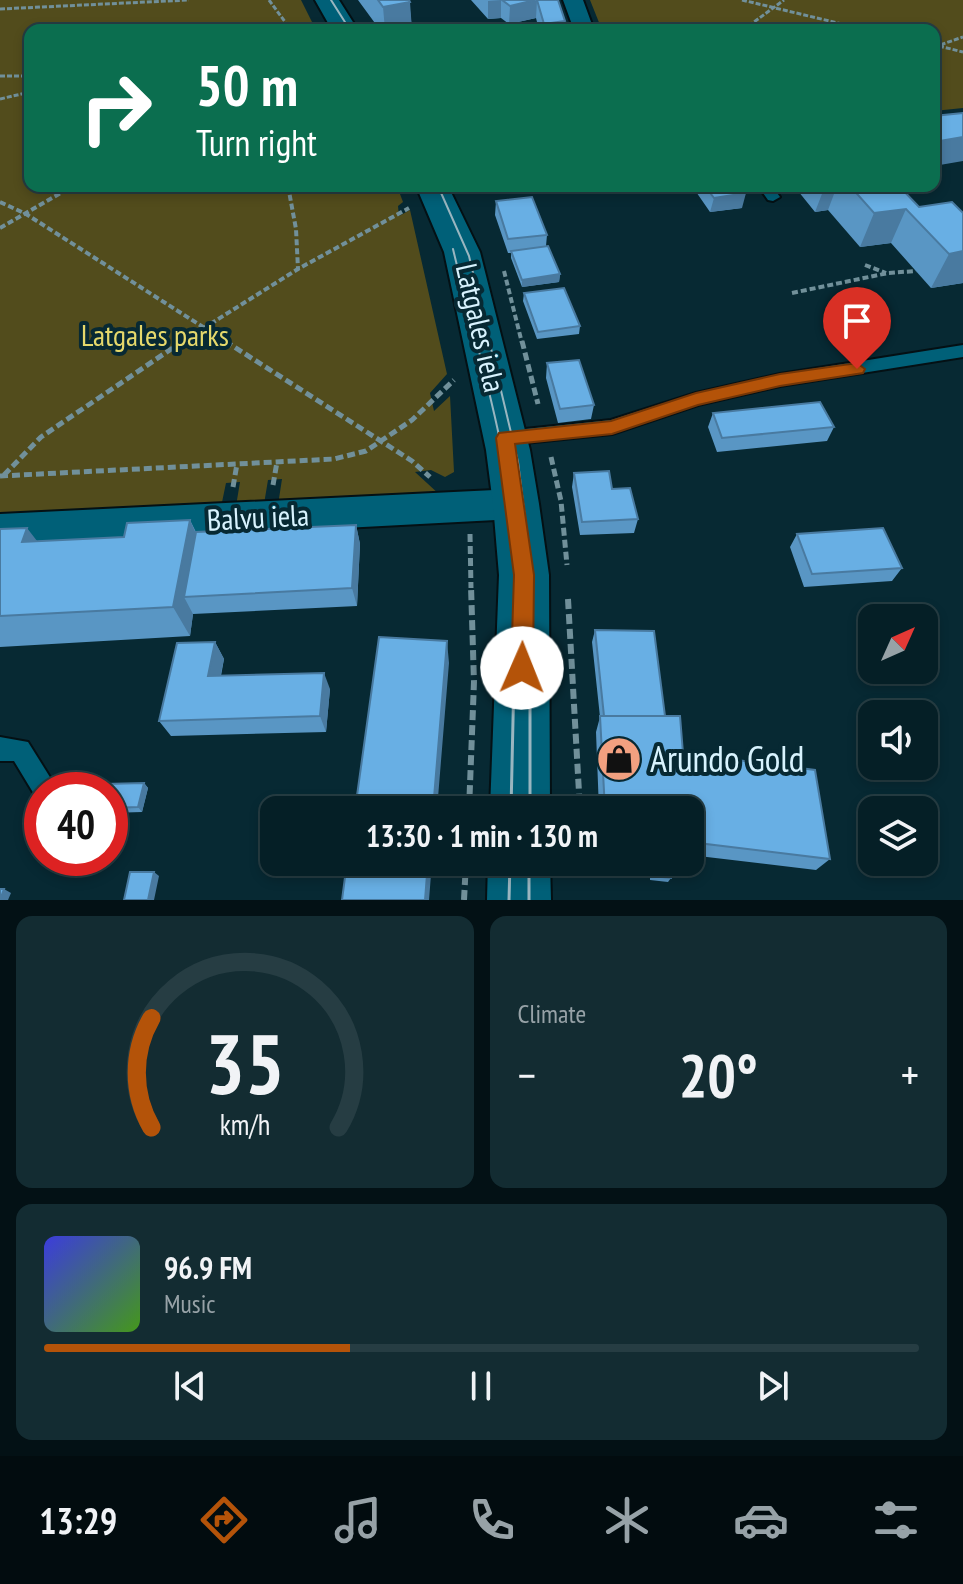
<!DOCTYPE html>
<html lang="en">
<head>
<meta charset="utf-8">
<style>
	body { margin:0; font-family:"PT Sans Narrow",sans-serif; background:#132c32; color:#f1f3f6; height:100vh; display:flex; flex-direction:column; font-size:30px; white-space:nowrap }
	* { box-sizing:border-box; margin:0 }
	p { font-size:26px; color:#97a2a7 }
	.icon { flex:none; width:44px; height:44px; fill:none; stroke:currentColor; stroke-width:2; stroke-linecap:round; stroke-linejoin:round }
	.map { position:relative; height:900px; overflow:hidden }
	.side { display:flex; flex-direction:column; gap:16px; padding:16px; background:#031115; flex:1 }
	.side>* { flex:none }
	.banner { position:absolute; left:24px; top:24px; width:916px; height:168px; border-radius:16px; box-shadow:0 4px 12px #0003,0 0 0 2px #263d43; background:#0b6e4f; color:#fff; overflow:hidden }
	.needle { width:52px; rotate:45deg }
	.controls { position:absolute; left:858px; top:604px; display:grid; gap:16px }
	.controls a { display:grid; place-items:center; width:80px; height:80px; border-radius:16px; background:#051f26; box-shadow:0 4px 12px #0003,0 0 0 2px #263d43; font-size:40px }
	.speed { position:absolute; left:24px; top:772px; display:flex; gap:16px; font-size:40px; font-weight:700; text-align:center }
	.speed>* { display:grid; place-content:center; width:104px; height:104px; border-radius:50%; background:#051f26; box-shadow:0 4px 12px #0003,0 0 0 2px #263d43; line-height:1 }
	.speed .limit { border:12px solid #d22; background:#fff; color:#111 }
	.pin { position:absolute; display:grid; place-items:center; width:68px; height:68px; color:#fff; margin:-82px -34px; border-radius:50% 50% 50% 0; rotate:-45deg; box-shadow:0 0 8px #0007 }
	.pin .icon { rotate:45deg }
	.me { position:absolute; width:88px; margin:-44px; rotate:1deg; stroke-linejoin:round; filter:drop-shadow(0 0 6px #0008) }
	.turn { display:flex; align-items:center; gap:28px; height:168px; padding:0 40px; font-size:36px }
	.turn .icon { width:104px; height:104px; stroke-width:2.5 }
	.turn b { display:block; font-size:56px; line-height:68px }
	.big { font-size:60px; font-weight:800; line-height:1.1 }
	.side .card { flex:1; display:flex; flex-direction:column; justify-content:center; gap:12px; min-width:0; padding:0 28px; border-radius:16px; background:#132c32 }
	.side .dial { align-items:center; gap:0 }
	.dial svg { height:208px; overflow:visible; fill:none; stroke:#263d43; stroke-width:7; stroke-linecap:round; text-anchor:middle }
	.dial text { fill:#f1f3f6; stroke:none }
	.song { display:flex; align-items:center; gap:24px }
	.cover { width:96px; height:96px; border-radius:12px; background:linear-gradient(135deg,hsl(240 70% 55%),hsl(100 70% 35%)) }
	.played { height:8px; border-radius:4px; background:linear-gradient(90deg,#b45309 35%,#263d43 35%) }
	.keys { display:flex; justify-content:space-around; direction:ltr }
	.heat { display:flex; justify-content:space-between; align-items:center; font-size:44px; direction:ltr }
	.side .tiles { flex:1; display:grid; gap:16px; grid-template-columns:1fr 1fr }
	.card:last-child { grid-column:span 2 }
	.trip { position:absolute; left:260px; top:796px; width:444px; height:80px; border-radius:16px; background:#051f26; box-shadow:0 4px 12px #0003,0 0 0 2px #263d43; font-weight:800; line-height:80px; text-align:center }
	.menu { display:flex; height:128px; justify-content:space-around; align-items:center; background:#020c0f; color:#97a2a7 }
	.menu .icon { width:56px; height:56px }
	.menu .selected { color:#b45309 }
	.menu b { font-size:36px; color:#f1f3f6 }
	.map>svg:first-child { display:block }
	.green { fill:#524c1c }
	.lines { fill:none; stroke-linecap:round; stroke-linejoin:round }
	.service-casing { stroke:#041014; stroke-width:4 }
	.minor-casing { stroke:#041014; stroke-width:4 }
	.tertiary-casing { stroke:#041014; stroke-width:4 }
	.path-far3 { stroke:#71909a; stroke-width:3; stroke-dasharray:5 2; stroke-linecap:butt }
	.path-far2 { stroke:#71909a; stroke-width:4; stroke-dasharray:6 3; stroke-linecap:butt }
	.path-far1 { stroke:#71909a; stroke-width:5; stroke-dasharray:8 4; stroke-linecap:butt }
	.path { stroke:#71909a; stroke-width:6; stroke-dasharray:10 5; stroke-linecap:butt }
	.service { fill:#006078; fill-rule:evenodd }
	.minor { fill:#006078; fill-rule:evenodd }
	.tertiary { fill:#006078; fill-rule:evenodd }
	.tram-far1 { stroke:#99b6c0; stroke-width:2 }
	.tram { stroke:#99b6c0; stroke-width:3 }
	.wall { fill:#5996c4 }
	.shaded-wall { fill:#497aa0 }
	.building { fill:#68afe4; stroke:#497aa0; stroke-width:2 }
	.route { fill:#b45309; stroke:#753606; stroke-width:2 }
	.labels { text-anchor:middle; stroke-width:8; stroke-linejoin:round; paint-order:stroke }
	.street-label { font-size:30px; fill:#d8f3fe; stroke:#072933 }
	.park-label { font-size:30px; fill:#e5d86b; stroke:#072933 }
	.near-poi-label { font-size:36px; fill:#d8f3fe; stroke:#072933; text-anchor:start }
</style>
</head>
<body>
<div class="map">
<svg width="963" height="900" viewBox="0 0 963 900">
	<rect width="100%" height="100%" fill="#072933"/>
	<path class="green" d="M0,0H301L316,30H30V186H397L403,202L398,206L399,216L410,210L447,374L430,393L434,411L450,396L454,472L445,477L431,470L415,472L440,495L278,505L282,479L268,480L264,504L236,506L240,482L226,483L221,507L0,518Z
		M590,0H963V108L934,111V30H602Z"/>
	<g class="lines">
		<g class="service-casing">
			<path id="service" d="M758,186H772L780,197L773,201L768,200Z
				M963,345V357L780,386L698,405L612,434L505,445L496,438L505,431L611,420L696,393L780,374Z
				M0,737L28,742L58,790H42V800L37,799L14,761H0Z"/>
		</g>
		<g class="minor-casing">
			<path id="minor" d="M563,0H583L594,30H574Z
				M516,489L529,493L535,504L529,515L516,519L0,546V514Z"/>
		</g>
		<g class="tertiary-casing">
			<path id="tertiary" d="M315,0H339L358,30H332Z
				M416,186H448L480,252L530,450L539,504L549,575L550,810H490L499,575L493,504L486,450L444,252Z
				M488,862H550L551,900H487Z"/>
		</g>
		<path class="path-far3" d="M269,0L291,30
			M742,0L867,30
			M0,9L189,0
			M743,30L784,0
			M939,46L963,52
			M934,47L963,37
			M0,76H30
			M0,99L30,92"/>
		<path class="path-far2" d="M288,186L296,229L298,269
			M0,202L26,214L228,343
			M0,228L73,186
			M865,265L886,273
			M504,271L522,343
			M792,293L888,273L916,271
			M180,343L298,269L409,208"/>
		<path class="path-far1" d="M225,341L412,461L430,477
			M522,341L538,404
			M551,457L561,501L567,565
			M4,475L41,437L183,341
			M0,476L334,459L366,451L412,420L454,380
			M273,485L277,462
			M233,487L237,464
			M470,534L471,588"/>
		<path class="path" d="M568,599L580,810
			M469,810L474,682L471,586
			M583,862L584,866
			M464,900L466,862"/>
		<use href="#service" class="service"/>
		<use href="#minor" class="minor"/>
		<use href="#tertiary" class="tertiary"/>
		<path class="tram-far1" d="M331,0L350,30
			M438,186L469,256L518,462L530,558V588
			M453,249C479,359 518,474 516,588"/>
		<path class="tram" d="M530,586V810
			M511,810L516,586
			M529,862V900
			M509,900L510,862"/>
	</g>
	<path class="wall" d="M358,0H416H409L412,30H380Z
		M471,0H558L565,28L539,30L536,18L509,24L501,18L488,19Z
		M692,186H740L742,208L710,212Z
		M794,186H850L919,207L963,213V283L931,288L891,243L860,247L828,210L815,212Z
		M496,201L547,235L546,246L560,274L559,282L522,287L511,258V253H508L495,215Z
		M524,293L580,326L579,334L537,339L523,301Z
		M547,363L594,405L591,419L558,423L546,378Z
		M713,413L834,427L827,441L717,452L708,427Z
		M574,473L612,489L638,519L634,533L580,535L572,487Z
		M190,520L196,532L356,525L360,544L357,606L193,614L190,636L0,647V529L37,541L124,537Z
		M797,534L902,568L892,581L804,587L790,547Z
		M595,630L665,716L683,753L830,859L816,870L690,855V810H599L596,732L600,717L592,642Z
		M215,642L224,659L221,676L330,689L326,732L171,736L159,721Z
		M144,783L148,788L142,812L110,813V790Z
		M651,862H670L671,878L668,882L650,880V864Z"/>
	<path class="shaded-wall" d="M501,0V18L488,19V1Z
		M537,0L536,18L509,24L510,6Z
		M410,2L412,30H385L383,7Z
		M565,21V30H543L544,24Z
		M963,137V161L934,166V142Z
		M825,186H837L828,210L815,212Z
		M746,193L742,208L710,212L714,198Z
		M906,209L891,243L860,247L874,213Z
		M963,251V283L931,288L949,254Z
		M560,274L559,282L522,287V280Z
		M190,520L204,552L184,597L193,614L190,636L173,607Z
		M356,525L360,544L357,606L352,588Z
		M27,528L51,559L22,542Z
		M447,641L449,663L437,810H433Z
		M215,642L224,659L217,692L208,676Z
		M324,673L330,689L326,732L320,716Z
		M144,783L148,788L142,812L138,807Z
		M428,862H432L429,900H425Z
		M154,872L159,876L154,900H148Z
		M4,889L11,893L8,900H0Z"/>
	<path class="building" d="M378,0H409L410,2L383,7Z
		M502,0H535L510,6Z
		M537,0H558L565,21L544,24Z
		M565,27L566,30H539Z
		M963,113V137L934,142V116Z
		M705,186H740L746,193L714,198Z
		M850,186H899L919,207L952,202L963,213V251L949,254L906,209L874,213Z
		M532,197L547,235L508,239L496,201Z
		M548,246L560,274L522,280L511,251Z
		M564,288L580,326L538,332L524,293Z
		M579,360L594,405L560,409L547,363Z
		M820,402L834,427L722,438L713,413Z
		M609,471L612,489L630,488L638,519L582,522L574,473Z
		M190,520L173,607L0,616V529L27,528L22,542L124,537L127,523Z
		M356,525L352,588L184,597L196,532Z
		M883,528L902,568L812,574L797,534Z
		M595,630L654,631L665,716H604Z
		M379,637L447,641L433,810H355Z
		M215,642L208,676L324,673L320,716L159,721L177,643Z
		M600,716H680L683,753L815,770L830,859L690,842V810H605Z
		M144,783L138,807L110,808V790H103L104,784Z
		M347,862H428L425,900H342Z
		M652,862H670L671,878L652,876Z
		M130,872H154L148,900H124Z
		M0,889H4L0,900Z"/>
	<path class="route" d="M857,363L865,369L863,373L780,386L698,405L612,434L515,444L534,575L533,668L530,675L522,678L514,675L511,668L514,575L496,438L499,433L611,421L696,393L780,374Z"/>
	<defs>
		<g id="shop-disc" transform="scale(2.3)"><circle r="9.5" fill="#f2a080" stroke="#072933"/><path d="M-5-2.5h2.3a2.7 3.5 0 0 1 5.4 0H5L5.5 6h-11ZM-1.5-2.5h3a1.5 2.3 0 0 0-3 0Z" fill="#111"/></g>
	</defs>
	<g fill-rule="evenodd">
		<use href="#shop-disc" x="619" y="759"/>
	</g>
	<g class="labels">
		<g class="street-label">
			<text transform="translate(480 328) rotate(77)" y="10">Latgales iela</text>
			<text transform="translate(258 518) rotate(-3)" y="10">Balvu iela</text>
		</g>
		<g class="park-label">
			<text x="155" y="346">Latgales parks</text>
		</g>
		<g class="near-poi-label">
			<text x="650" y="772">Arundo Gold</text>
		</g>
	</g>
</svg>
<div class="controls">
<a><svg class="needle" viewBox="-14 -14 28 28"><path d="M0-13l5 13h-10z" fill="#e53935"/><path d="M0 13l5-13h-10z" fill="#97a2a7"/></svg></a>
<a><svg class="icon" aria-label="sound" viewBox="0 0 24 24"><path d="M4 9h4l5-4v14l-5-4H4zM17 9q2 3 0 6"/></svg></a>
<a><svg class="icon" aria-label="layers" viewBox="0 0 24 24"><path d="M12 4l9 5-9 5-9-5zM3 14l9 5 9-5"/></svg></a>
</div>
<div class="speed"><div class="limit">40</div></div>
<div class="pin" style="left:857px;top:369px;background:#d93025"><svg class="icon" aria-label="arrive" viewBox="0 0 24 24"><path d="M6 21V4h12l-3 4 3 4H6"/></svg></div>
<svg class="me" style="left:522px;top:668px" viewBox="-20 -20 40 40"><circle r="19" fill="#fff"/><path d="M0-13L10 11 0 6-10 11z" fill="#b45309"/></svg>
<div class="trip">13:30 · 1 min · 130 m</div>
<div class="banner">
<div class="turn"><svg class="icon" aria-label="right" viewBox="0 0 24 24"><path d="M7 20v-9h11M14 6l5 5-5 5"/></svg><div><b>50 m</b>Turn right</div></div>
</div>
</div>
<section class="side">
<div class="tiles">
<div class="card dial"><svg viewBox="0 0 100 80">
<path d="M14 69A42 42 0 1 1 86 69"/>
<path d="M14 69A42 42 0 0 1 14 27" stroke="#b45309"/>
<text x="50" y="56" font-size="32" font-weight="700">35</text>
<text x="50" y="72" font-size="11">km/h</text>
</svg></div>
<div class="card"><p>Climate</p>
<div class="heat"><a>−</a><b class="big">20°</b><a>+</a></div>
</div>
<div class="card">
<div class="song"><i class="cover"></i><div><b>96.9 FM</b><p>Music</p></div></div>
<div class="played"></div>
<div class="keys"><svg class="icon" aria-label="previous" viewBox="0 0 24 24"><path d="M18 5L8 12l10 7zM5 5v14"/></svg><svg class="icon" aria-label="pause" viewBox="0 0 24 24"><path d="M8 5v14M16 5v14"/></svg><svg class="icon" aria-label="next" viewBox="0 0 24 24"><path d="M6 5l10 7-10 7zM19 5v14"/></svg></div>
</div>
</div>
</section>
<nav class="menu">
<b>13:29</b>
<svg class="icon selected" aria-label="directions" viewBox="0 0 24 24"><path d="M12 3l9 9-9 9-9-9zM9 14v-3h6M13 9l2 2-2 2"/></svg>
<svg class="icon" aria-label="music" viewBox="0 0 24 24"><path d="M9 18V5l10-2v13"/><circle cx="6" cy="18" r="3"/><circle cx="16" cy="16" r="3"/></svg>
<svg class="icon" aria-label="phone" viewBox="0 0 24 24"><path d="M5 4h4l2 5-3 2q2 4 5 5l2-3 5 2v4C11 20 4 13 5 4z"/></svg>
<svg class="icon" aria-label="climate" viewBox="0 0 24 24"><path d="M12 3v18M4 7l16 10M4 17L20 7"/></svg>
<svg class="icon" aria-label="car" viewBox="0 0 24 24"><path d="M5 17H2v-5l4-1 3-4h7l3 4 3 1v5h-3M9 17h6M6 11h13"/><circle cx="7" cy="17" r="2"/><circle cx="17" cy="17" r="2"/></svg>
<svg class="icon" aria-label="filters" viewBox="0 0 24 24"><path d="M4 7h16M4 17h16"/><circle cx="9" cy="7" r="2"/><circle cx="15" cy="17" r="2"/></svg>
</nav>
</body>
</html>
